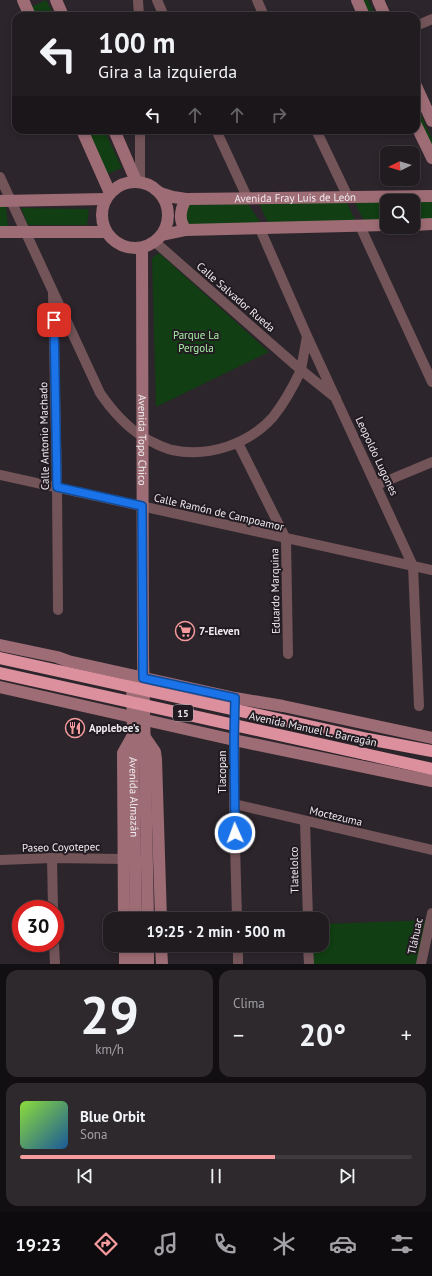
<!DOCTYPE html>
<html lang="es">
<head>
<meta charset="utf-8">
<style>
	body { margin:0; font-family:"PT Sans",sans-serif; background:#2d292d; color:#f1f3f6; height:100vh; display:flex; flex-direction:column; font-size:15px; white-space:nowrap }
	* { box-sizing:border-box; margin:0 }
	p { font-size:13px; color:#a2a1a5 }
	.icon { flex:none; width:22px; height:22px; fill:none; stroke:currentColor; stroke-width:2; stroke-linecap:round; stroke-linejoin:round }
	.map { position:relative; height:964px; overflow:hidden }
	.details { display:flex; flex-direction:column; gap:6px; padding:6px; background:#120f12; flex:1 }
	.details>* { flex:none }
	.guide { position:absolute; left:12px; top:12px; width:408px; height:122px; border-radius:12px; box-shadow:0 2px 6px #0003,0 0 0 1px #3e3a3e; background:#211c20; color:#f1f3f6; overflow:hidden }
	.needle { width:26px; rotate:265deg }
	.tools { position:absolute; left:380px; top:146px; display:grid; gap:8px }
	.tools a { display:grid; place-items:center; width:40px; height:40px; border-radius:8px; background:#211c20; box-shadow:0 2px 6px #0003,0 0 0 1px #3e3a3e; font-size:20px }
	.speed { position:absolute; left:12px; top:900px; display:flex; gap:8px; font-size:20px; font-weight:700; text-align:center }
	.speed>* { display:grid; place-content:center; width:52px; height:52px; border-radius:50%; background:#211c20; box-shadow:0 2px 6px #0003,0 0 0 1px #3e3a3e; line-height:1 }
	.speed .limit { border:6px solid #d22; background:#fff; color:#111 }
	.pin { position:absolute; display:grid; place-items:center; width:34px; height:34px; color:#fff; margin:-17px; border-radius:8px; box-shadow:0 2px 6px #0006 }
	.me { position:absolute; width:44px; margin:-22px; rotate:358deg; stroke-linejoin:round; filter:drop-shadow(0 0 3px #0008) }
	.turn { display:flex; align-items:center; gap:14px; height:84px; padding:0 20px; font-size:18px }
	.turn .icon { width:52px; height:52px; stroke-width:2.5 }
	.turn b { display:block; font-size:28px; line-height:34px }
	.lanes { display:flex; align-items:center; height:38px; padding:0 20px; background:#0003; justify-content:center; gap:20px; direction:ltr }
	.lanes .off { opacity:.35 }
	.big { font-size:30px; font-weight:800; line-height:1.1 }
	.details .card { flex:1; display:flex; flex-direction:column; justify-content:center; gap:6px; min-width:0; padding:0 14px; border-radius:12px; background:#2d292d }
	.details .dial { align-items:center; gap:0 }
	.dial b { font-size:52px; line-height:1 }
	.song { display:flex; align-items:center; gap:12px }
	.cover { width:48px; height:48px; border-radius:6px; background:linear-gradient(135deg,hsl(90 70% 55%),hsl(210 70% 35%)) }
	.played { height:4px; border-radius:2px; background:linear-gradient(90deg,#f59b9e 65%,#3e3a3e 65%) }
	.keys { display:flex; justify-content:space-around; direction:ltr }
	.heat { display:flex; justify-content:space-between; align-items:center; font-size:22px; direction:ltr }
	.details .tiles { flex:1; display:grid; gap:6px; grid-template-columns:1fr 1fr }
	.card:last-child { grid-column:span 2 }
	.trip { position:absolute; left:103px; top:912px; width:226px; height:40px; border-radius:12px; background:#211c20; box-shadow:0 2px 6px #0003,0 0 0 1px #3e3a3e; font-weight:800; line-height:40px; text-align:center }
	.tabs { display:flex; height:64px; justify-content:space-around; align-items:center; background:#0d0b0d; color:#a2a1a5 }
	.tabs .icon { width:28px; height:28px }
	.tabs .current { color:#f59b9e }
	.tabs b { font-size:18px; color:#f1f3f6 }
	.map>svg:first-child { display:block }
	.green { fill:#113e12 }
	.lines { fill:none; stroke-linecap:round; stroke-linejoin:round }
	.street { stroke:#735459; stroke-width:10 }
	.secondary { stroke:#9d6c75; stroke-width:12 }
	.highway { stroke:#dc8f9d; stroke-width:12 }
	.highway-bridge { stroke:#dc8f9d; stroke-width:12 }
	.route-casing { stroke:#114b97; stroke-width:10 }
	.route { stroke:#1a73e8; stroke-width:7 }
	.labels { text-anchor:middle; stroke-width:4; stroke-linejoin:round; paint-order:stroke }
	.shield { fill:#221b21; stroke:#b2adb1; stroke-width:1 }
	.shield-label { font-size:10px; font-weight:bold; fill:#efebef }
	.street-label { font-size:11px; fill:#efebef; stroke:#221b21 }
	.park-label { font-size:11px; fill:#a8f0a5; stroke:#221b21 }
	.poi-label { font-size:11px; font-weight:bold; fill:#efebef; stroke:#221b21; text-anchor:start }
</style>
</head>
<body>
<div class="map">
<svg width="432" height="964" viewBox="0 0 432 964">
	<rect width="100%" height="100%" fill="#2c252b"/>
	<path class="green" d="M46,0L54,16H33L29,8Z
		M362,0H368L375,16H369Z
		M416,104L432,139V152L416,118Z
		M87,130H104L122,168L107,174Z
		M354,201H387V221H364Z
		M413,201L432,202V220H413Z
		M259,203H347L356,222L268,223Z
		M186,204H248L261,223L187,226Z
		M0,206H6L8,226L0,227Z
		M21,208L89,209L87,225H28Z
		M159,253L269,352L156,407L152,258Z
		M430,920L421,964H309L308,945H322V924Z"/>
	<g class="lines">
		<path class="street" d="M138,0L139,16
			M157,0L164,16
			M257,0L264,16
			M416,26L432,19
			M140,130V182
			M216,130L247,197
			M316,130L348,197
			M0,177L100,393C111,409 124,425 142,436C149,441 164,448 172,450C208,458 249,444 273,417C285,402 293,387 301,370L336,398
			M360,226L432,382
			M260,229L307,336L413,566L419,706
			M155,242L301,370L307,336
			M53,294L57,487L58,610
			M238,443L286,539L288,654
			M0,475L432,570
			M377,485L432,462
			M235,704L234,804L237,919
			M234,804L432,850
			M305,821L308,919
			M52,858L53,909
			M0,860L52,858L123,859
			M54,943L55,964
			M238,945V964
			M308,945L309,964
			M421,964L432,913"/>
		<g class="secondary">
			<path d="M23,0L30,16"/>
			<path d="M56,0L63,16"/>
			<path d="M357,0L364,16"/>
			<path d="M378,0L385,16"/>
			<path d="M416,86L432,121"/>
			<path d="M416,125L432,158"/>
			<path d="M82,130L110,193"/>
			<path d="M114,130L136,181"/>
			<circle cx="135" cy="215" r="33"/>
			<path id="s1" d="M160,193L173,197L186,199L432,196"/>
			<path d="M186,199C180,210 178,220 186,230"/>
			<path d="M0,201L106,199"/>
			<path d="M413,225L432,224"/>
			<path d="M0,232H106"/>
			<path d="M162,235L186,230L387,225"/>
			<path id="s2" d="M142,248L143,656L148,919"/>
			<path d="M0,645L57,657L68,661L235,698L283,706L432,738"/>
			<path id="s3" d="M132,678L136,919"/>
			<path d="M0,687L234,740L432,781"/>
			<path d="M144,736L155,752L156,759L161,919"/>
			<path d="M124,919L123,753L132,737"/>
			<path d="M137,945V964"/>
			<path d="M148,945V964"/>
			<path d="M161,945L162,964"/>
			<path d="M125,964V945"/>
		</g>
		<path class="highway" d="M368,739L432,751
			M365,754L432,769"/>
		<path class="highway-bridge" d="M0,658L368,739
			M0,673L365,754"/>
	</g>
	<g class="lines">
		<g class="route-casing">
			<path id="route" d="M54,320L57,487L142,506L143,678L235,698L234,740L235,833"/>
		</g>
		<use href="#route" class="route"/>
	</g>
	<defs>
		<g id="supermarket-ring" transform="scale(1)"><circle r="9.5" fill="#221b21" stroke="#f59b9e" stroke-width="1.5"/><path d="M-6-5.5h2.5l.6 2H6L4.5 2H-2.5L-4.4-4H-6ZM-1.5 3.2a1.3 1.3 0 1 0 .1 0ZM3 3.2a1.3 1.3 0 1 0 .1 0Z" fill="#f59b9e"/></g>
		<g id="restaurant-ring" transform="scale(1)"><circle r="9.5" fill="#221b21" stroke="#f59b9e" stroke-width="1.5"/><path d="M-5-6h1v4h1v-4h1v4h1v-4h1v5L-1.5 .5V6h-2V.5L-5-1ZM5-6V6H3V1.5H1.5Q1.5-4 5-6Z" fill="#f59b9e"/></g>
	</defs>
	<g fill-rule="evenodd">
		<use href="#supermarket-ring" x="185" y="631"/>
		<use href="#restaurant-ring" x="75" y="728"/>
	</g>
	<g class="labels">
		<rect class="shield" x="173" y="705" width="20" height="16" rx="3"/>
		<g class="shield-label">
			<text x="183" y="717">15</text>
		</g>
		<g class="street-label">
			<text dy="4" stroke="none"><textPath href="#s1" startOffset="136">Avenida Fray Luis de León</textPath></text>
			<text transform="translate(236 297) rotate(41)" y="4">Calle Salvador Rueda</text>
			<text transform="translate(44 436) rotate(-91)" y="4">Calle Antonio Machado</text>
			<text dy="4" stroke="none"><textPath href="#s2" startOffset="192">Avenida Topo Chico</textPath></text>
			<text transform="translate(377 456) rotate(65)" y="4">Leopoldo Lugones</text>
			<text transform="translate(219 512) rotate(13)" y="4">Calle Ramón de Campoamor</text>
			<text transform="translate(275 591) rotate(-91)" y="4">Eduardo Marquina</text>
			<text transform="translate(313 729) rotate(12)" y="4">Avenida Manuel L. Barragán</text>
			<text transform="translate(222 772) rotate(-90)" y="4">Tlacopan</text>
			<text dy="4" stroke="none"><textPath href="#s3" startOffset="119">Avenida Almazán</textPath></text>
			<text transform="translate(336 816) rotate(13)" y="4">Moctezuma</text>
			<text transform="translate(61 847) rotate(-1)" y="4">Paseo Coyotepec</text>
			<text transform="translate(294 870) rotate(-91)" y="4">Tlatelolco</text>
			<text transform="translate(415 936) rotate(-78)" y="4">Tláhuac</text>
		</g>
		<g class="park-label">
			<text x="196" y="339">Parque La<tspan x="196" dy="13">Pergola</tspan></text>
		</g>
		<g class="poi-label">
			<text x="199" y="635">7-Eleven</text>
			<text x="89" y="732">Applebee's</text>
		</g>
	</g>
</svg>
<div class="tools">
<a><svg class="needle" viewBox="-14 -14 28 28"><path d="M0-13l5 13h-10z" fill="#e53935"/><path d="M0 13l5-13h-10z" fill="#a2a1a5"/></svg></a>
<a><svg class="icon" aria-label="search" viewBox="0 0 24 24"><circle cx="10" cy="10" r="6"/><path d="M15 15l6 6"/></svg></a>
</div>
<div class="speed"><div class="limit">30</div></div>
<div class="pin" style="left:54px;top:320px;background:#d93025"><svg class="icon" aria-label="arrive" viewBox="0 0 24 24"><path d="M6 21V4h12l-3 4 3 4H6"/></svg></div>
<svg class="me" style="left:235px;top:833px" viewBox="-20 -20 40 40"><circle r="17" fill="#1a73e8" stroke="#fff" stroke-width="3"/><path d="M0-11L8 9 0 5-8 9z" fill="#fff"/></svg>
<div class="trip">19:25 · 2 min · 500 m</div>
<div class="guide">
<div class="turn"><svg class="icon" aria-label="left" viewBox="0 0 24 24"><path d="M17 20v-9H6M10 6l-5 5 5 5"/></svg><div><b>100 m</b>Gira a la izquierda</div></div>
<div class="lanes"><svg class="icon" aria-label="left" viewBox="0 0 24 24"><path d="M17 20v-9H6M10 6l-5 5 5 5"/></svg><svg class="icon off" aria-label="ahead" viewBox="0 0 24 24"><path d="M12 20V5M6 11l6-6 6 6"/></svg><svg class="icon off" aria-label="ahead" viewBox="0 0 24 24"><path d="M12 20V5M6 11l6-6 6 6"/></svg><svg class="icon off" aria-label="right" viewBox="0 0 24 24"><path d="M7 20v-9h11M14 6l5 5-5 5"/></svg></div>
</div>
</div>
<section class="details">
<div class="tiles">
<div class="card dial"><b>29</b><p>km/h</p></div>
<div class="card"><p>Clima</p>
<div class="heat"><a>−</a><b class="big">20°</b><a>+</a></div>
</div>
<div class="card">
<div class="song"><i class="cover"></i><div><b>Blue Orbit</b><p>Sona</p></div></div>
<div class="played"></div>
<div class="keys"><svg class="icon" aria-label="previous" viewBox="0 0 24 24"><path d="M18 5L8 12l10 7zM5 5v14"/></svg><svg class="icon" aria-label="pause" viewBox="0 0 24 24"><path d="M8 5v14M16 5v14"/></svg><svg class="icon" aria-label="next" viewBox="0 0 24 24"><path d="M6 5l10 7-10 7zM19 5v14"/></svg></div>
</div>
</div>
</section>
<nav class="tabs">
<b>19:23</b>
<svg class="icon current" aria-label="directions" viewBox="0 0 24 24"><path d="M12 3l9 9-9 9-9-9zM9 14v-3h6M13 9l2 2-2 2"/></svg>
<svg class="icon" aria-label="music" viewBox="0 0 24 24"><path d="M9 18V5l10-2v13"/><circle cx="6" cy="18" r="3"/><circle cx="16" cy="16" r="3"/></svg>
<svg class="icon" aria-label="phone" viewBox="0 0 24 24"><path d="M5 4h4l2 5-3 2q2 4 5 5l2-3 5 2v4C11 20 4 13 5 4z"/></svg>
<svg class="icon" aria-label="climate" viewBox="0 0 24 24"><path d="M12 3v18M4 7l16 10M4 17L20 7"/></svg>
<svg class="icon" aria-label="car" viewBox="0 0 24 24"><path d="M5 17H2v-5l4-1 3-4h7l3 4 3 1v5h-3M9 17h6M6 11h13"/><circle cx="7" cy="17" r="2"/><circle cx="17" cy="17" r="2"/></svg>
<svg class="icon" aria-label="filters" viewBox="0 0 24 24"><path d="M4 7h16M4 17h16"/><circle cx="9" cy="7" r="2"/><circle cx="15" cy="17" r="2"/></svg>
</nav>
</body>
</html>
